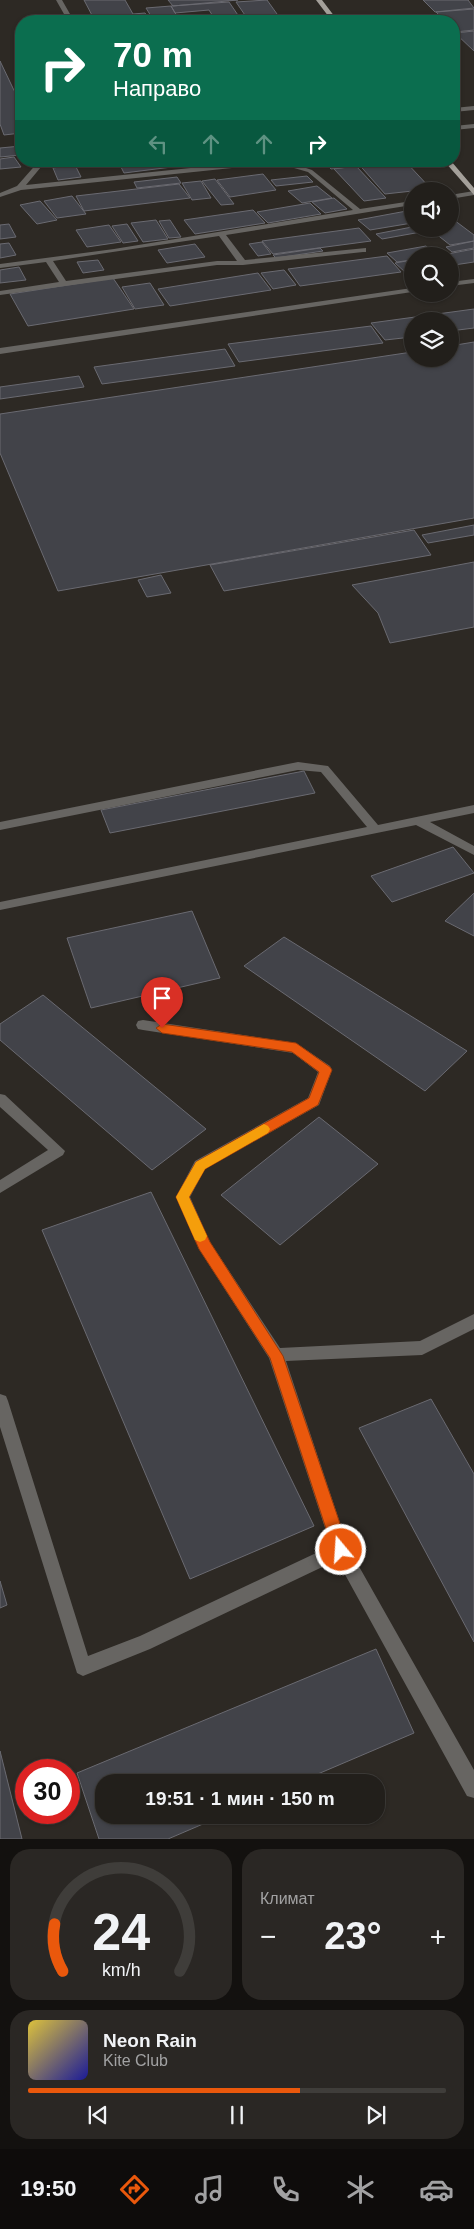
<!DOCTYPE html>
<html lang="ru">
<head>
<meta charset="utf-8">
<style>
	body { margin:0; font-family:Arial,sans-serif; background:#2a2724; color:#f1f3f6; height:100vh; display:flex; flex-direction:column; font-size:19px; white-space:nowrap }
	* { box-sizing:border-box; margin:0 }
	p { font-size:16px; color:#a2a2a3 }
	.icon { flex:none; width:28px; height:28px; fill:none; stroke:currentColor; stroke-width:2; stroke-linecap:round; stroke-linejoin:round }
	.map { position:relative; height:1839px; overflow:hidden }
	.drawer { display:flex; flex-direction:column; gap:10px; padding:10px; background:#13110f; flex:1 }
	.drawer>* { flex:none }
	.hud { position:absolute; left:15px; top:15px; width:445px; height:152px; border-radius:20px; box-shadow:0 1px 4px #0004,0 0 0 1px #3f3d3a; background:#0b6e4f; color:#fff; overflow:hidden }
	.fabs { position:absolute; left:404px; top:182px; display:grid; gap:10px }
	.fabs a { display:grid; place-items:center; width:55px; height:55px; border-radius:50%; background:#221f1b; box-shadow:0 1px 4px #0004,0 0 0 1px #3f3d3a; font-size:25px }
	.speed { position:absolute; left:15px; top:1759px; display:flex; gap:10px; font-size:25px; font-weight:700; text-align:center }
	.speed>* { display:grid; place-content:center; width:65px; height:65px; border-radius:50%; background:#221f1b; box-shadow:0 1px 4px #0004,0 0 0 1px #3f3d3a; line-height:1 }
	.speed .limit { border:8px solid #d22; background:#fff; color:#111 }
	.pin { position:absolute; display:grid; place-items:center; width:42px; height:42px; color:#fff; margin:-51px -21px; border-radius:50% 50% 50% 0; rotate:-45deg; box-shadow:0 0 5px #0007 }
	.pin .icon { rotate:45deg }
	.me { position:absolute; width:55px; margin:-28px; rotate:342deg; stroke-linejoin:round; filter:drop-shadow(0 0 4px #0008) }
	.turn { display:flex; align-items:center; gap:18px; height:105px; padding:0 15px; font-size:22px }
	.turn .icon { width:65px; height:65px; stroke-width:2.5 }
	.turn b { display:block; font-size:35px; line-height:42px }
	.lanes { display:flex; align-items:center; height:48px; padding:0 15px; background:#0003; justify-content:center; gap:25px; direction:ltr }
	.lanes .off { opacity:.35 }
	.big { font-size:38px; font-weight:700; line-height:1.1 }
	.drawer .tile { flex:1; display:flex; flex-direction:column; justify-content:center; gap:8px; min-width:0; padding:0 18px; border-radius:20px; background:#2a2724 }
	.drawer .dial { align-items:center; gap:0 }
	.dial svg { height:130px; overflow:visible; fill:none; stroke:#3f3d3a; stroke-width:7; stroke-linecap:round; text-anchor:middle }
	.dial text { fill:#f1f3f6; stroke:none }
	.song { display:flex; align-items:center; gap:15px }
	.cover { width:60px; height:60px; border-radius:8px; background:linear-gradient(135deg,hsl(50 70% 55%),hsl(240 70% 35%)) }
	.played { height:5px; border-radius:2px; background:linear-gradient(90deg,#ea580c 65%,#3f3d3a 65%) }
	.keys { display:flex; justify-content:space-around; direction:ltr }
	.heat { display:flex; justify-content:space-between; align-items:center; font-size:28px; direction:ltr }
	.drawer .tiles { flex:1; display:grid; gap:10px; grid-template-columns:1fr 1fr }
	.tile:last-child { grid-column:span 2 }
	.trip { position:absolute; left:95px; top:1774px; width:290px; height:50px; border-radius:20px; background:#221f1b; box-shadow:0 1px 4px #0004,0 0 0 1px #3f3d3a; font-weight:700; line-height:50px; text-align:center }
	.tabs { display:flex; height:80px; justify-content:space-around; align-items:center; background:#0e0c0b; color:#a2a2a3 }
	.tabs .icon { width:35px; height:35px }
	.tabs .active { color:#ea580c }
	.tabs b { font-size:22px; color:#f1f3f6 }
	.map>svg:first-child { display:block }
	.building { fill:#424349; stroke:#6a6a71 }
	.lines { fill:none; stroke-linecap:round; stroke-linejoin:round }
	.minor { fill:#676562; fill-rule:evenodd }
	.major { fill:#a4a09a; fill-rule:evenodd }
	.route { fill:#ea580c; stroke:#983908 }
	.slow { fill:#f59e0b }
</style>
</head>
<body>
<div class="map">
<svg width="474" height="1839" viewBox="0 0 474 1839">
	<rect width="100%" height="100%" fill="#2d2924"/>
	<path class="building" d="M84,0H125L133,14L145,13L151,21H95Z
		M168,0H238L173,6Z
		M267,0L282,21H249L236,2Z
		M423,0H468L474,8L435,12Z
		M229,2L242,21H216L209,10L175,13L171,6Z
		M171,6L180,21H154L146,8Z
		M474,9V30L455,32L454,21H445L436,12Z
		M474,31V51L455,33Z
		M0,61L21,105V133L4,135L0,124Z
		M21,146V155L0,157V148Z
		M14,157L21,167L0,169V159Z
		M96,161H140L99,166Z
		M150,161H168L172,167L124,173L120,165Z
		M323,161H352L356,166L331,169Z
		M356,161H405L431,189L385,194Z
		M75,165L81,177L58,180L53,168Z
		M356,166L386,198L364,201L334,169Z
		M263,174L276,190L230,197L217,180Z
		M307,176L313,182L276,186L271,180Z
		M177,177L181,183L137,188L134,182Z
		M215,179L234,204L221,205L202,181Z
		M201,181L211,198L192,200L182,183Z
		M179,184L190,198L84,211L76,196Z
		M317,186L332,198L302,203L288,191Z
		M72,196L86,214L57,218L44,201Z
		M334,198L347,209L325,213L312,202Z
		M40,201L57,220L37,224L20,205Z
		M310,203L321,214L268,223L257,212Z
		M253,210L265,223L195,234L184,220Z
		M412,210V223L370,230L358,220Z
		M450,217L474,235V241L450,245L430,229H450Z
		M156,220L168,239L143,242L131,223Z
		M170,220L181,237L169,238L159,221Z
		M9,224L16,237L0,239V225Z
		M127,224L138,241L123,243L112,226Z
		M109,225L121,242L87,247L76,230Z
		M412,227L421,232L382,239L376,234Z
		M359,228L371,241L273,254L262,241Z
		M474,241V248L452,252L446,247Z
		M262,242L271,254L258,256L249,244Z
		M9,243L16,255L0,258V244Z
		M195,244L205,257L167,263L158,250Z
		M426,246L436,255L412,256V260L397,262L387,253Z
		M320,248L323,251L276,258L273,255Z
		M474,249V262L454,265L450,262V256L442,255Z
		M387,256L401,272L300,286L288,269Z
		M98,260L104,270L83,273L77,262Z
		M412,260V271L405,272L395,263Z
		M19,267L26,280L0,283V270Z
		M284,270L296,285L273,289L261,273Z
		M258,273L271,290L170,306L158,289Z
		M113,278L134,309L28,326L10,294Z
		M150,283L164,305L135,309L122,287Z
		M474,309V328L450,331V321H412V337L385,340L371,323Z
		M371,326L383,343L239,362L228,344Z
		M474,342V518L58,591L0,453V414L412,352V359H450V346Z
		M225,349L235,366L102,384L94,367Z
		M79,376L84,387L0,399V387Z
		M474,525V535L428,543L422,535Z
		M414,530L431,555L224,591L210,565Z
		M474,562V627L390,643L378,613L352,585Z
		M161,575L171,593L147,597L138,580Z
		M304,771L315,793L110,833L101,810Z
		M453,847L474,873L392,902L371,876Z
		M474,893V936L445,921Z
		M192,911L220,978L91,1008L67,938Z
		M284,937L467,1051L425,1091L244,966Z
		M43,995L206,1129L152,1170L0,1040V1024Z
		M319,1117L378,1164L280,1245L221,1195Z
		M151,1192L314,1526L190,1579L42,1230Z
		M431,1399L474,1474V1642L359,1428Z
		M0,1581L7,1605L0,1608Z
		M376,1649L414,1733L299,1782H104V1815H224L168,1839H99L77,1773Z
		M0,1751L22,1839H0Z"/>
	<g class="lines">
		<path class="minor" d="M56,0H62L74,21H68Z
			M474,106V110L454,112V108Z
			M474,124V128L454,130V126Z
			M39,161H46L26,185L258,161L288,162L312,170L360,209L412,201V205L226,235L245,260L366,248V252H363L243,265H217L0,295V291L59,282L46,262L0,268V264L114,249L353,210L308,172L287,166L261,165L21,190L0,197V193L17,186ZM219,236L237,261H217L66,281L53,261Z
			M474,191V195L450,199V195Z
			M474,279V283L450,286V282Z
			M412,288V292L0,354V348Z
			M298,762L328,766L378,825L474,805V813L430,822L474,846V855L416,825L0,910V902L367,827L321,772L298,770L0,830V822Z
			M143,1020L296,1043L330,1066L332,1070L319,1105L205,1169L190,1197L210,1242L280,1348L420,1341L474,1314V1329L422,1355L286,1361L348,1547L474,1770V1798L467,1796L337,1560L150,1649L83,1676L77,1673L0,1427V1394L6,1396L8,1401L88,1656L140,1636L331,1546L269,1358L199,1249L176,1197L195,1161L308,1098L318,1072L293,1053L143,1030L138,1029L136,1025L138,1021Z
			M0,1094L5,1095L65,1151L63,1155L0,1193V1180L48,1150L0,1107Z"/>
		<path class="major" d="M316,0H322L338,21H332Z
			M444,161H451L474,188V195Z"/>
	</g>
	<path class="route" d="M162,1024L296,1043L330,1067L332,1070L318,1105L205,1169L189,1197L210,1242L283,1356L349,1550L346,1555L341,1557L335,1555L333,1550L270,1358L199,1249L176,1197L196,1162L309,1098L319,1072L292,1052L162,1033L156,1028Z"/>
	<path class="slow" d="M264,1124L268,1126L270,1129L268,1133L205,1169L189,1197L207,1236L205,1240L200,1242L195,1240L176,1197L196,1162Z"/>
</svg>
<div class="fabs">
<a><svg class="icon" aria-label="sound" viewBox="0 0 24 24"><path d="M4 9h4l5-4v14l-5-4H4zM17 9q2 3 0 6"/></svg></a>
<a><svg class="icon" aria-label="search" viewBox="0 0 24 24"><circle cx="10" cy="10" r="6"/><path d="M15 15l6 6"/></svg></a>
<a><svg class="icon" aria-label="layers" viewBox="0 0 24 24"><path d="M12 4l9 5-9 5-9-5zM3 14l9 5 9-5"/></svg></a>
</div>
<div class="speed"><div class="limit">30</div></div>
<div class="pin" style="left:162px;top:1028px;background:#d93025"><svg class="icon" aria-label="arrive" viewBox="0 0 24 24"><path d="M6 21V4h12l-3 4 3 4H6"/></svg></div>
<svg class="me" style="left:341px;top:1550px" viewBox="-20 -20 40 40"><circle r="17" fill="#ea580c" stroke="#fff" stroke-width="3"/><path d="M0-11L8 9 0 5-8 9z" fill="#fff"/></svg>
<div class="trip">19:51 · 1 мин · 150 m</div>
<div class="hud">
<div class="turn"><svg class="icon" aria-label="right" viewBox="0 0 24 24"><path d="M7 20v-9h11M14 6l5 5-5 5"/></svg><div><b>70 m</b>Направо</div></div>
<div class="lanes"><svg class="icon off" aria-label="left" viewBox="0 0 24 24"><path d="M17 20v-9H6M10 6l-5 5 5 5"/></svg><svg class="icon off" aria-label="ahead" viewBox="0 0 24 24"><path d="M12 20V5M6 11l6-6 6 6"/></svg><svg class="icon off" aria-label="ahead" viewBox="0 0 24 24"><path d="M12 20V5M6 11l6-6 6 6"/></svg><svg class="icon" aria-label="right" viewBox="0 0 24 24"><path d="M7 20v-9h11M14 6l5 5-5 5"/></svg></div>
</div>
</div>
<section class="drawer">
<div class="tiles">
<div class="tile dial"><svg viewBox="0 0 100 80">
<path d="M14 69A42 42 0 1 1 86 69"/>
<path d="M14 69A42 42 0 0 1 9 40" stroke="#ea580c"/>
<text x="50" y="56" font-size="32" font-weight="700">24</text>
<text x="50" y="72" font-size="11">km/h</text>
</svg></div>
<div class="tile"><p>Климат</p>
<div class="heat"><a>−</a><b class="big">23°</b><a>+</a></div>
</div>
<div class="tile">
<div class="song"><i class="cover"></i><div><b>Neon Rain</b><p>Kite Club</p></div></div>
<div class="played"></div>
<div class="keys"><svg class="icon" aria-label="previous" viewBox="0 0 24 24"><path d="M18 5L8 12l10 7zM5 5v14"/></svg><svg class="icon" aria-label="pause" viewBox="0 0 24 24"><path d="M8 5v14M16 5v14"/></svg><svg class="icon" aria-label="next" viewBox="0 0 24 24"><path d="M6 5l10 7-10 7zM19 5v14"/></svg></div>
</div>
</div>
</section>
<nav class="tabs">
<b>19:50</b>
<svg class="icon active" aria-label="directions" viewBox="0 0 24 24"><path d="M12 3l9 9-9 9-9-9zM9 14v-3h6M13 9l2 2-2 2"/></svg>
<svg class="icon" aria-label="music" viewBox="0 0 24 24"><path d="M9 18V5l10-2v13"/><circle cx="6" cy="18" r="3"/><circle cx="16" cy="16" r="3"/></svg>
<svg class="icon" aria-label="phone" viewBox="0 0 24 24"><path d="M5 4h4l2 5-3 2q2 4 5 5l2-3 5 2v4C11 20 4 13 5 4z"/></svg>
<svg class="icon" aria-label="climate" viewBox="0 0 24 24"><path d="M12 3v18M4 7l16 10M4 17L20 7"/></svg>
<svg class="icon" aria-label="car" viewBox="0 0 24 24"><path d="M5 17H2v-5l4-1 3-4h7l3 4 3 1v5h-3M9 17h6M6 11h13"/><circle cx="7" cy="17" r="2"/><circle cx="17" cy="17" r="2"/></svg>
</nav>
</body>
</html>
